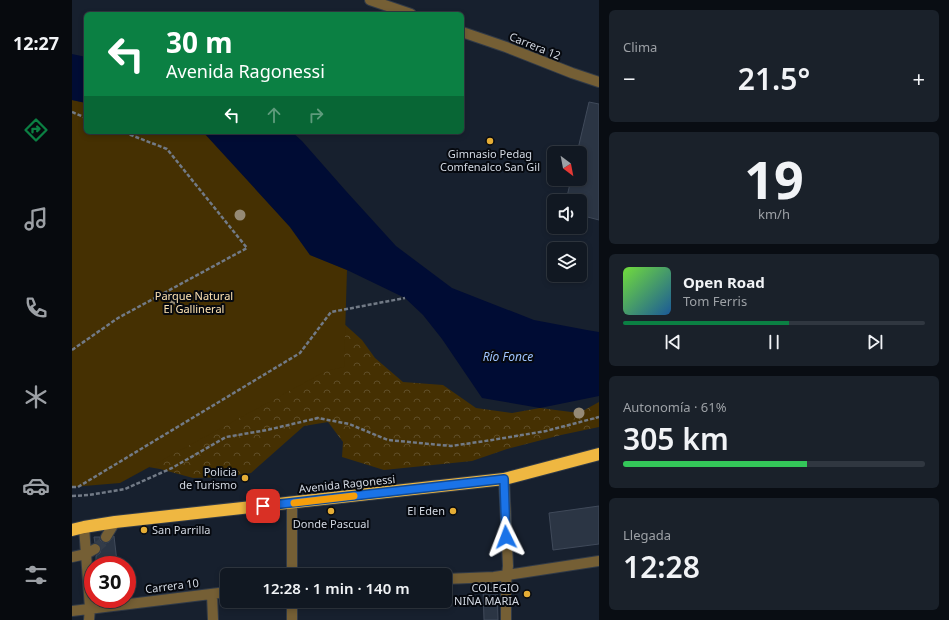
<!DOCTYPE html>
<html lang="es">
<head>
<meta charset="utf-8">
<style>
	body { margin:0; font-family:"Noto Sans",sans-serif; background:#1a212a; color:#f1f3f6; height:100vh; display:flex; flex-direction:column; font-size:15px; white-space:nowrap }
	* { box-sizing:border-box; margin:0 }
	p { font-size:13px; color:#9ca0a5 }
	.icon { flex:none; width:22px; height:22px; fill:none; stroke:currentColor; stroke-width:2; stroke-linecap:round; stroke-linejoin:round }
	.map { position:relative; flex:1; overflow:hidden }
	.side { display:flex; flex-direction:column; gap:10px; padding:10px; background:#090d13; width:350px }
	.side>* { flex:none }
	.top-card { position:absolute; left:12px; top:12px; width:380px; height:122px; border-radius:6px; box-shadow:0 2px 6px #0003,0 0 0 1px #303740; background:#0b8043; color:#fff; overflow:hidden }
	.needle { width:26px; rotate:148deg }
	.controls { position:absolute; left:475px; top:146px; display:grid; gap:8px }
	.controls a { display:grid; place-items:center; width:40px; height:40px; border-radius:6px; background:#111822; box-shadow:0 2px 6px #0003,0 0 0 1px #303740; font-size:20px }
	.speed { position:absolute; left:12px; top:556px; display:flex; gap:8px; font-size:20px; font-weight:700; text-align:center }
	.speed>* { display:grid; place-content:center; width:52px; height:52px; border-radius:50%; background:#111822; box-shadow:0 2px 6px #0003,0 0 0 1px #303740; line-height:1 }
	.speed .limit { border:6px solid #d22; background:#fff; color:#111 }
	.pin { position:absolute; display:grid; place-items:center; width:34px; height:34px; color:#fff; margin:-17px; border-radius:8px; box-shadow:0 2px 6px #0006 }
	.me { position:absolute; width:44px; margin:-22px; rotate:357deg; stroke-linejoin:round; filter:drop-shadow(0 0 3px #0008) }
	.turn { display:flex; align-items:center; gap:14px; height:84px; padding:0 16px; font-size:18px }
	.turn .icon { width:52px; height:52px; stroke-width:2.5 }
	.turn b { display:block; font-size:28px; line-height:34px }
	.lanes { display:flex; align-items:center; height:38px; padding:0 16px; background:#0003; justify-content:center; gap:20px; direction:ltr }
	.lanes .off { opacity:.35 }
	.big { font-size:30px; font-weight:600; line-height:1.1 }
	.side .card { flex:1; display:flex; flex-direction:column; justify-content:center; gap:6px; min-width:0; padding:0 14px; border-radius:6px; background:#1a212a }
	.side .dial { align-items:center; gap:0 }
	.dial b { font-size:52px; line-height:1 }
	.song { display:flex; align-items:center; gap:12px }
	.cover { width:48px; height:48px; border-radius:6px; background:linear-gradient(135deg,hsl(100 70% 55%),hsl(210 70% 35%)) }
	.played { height:4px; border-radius:2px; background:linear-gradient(90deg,#0b8043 55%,#303740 55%) }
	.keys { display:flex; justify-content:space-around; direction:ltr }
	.heat { display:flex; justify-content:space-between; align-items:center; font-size:22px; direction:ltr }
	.charge { height:6px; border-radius:3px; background:linear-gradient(90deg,#34c759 61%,#303740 0) }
	.trip { position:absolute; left:148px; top:568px; width:232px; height:40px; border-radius:6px; background:#111822; box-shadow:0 2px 6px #0003,0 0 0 1px #303740; font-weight:600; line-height:40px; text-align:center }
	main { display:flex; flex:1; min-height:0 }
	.tabs { display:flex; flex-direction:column; width:72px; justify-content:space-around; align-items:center; background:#070a0e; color:#9ca0a5 }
	.tabs .icon { width:28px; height:28px }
	.tabs .current { color:#0b8043 }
	.tabs b { font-size:18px; color:#f1f3f6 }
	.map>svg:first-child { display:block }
	.forest { fill:url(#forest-crowns) }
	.green { fill:#453002 }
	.water { fill:#000c34 }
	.building { fill:#2b3544; stroke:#404a5a }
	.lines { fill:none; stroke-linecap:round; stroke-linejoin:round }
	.minor-tunnel { stroke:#333c49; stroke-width:10; stroke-dasharray:10 5; stroke-linecap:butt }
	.minor-casing { stroke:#313a47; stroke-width:12 }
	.highway-casing { stroke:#313a47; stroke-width:14 }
	.path { stroke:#727a86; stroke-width:2.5; stroke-dasharray:4 2; stroke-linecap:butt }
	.minor { stroke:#755f35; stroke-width:10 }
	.highway { stroke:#efb741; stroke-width:12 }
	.tree { fill:#958a76 }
	.route-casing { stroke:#114b97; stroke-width:10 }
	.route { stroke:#1a73e8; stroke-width:7 }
	.slow { stroke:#f59e0b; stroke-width:7 }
	.poi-dot { fill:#e5ad35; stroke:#06090f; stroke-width:1.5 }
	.labels { text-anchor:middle; stroke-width:4; stroke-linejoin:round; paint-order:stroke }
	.street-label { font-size:11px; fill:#d2d8e2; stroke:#06090f }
	.poi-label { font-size:11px; fill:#d2d8e2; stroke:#06090f; text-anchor:end }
	.park-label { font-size:11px; fill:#fce1b1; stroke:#06090f }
	.water-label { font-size:12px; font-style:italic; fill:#9ec3fd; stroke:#06090f }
</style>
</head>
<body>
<main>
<nav class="tabs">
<b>12:27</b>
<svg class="icon current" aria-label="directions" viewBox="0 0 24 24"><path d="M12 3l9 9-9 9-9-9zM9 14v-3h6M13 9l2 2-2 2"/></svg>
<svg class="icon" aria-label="music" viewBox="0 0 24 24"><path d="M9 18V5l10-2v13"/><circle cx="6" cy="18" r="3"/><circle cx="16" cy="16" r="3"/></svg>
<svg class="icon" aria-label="phone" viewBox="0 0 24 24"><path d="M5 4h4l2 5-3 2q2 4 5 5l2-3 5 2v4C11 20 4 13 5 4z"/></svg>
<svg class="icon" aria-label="climate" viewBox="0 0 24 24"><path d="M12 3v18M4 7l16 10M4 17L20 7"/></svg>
<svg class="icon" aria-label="car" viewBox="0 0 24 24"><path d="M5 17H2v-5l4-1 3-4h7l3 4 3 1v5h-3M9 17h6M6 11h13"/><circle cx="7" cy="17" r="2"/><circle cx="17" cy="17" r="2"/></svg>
<svg class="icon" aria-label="filters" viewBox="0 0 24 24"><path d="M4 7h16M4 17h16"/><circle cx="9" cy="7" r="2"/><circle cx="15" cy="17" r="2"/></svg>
</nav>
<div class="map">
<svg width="527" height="620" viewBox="0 0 527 620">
	<defs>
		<pattern id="forest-crowns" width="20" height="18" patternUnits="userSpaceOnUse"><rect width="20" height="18" fill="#453002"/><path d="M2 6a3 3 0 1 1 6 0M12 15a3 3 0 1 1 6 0" fill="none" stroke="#5f4d27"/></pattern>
	</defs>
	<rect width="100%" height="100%" fill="#17202e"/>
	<path class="forest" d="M14,132L259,312L290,340L303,358L331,382L371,385L404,408L440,413L468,408L507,413L527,402V427L489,435L435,449L400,461L312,470L270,457L271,442L256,422L232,426L179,473L155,477L121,478L88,469L65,465Z"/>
	<path class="green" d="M0,100L14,103V132H133L218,227L238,255L275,270L272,367L254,371L48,483L0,487Z"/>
	<path class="water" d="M0,54L14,57V103L0,100Z
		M131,132H220L230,141L274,191L324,246L380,288L462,320L515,330L527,332V396L468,408L410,398L370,339L351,315L333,298L275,270L238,255L218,227Z"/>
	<path class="building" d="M517,102L527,104V220L508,215V201H494L499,179H508V153H505Z
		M527,506V544L481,550L477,513Z
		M42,536L45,562L24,563V556L28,553L29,549L27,544L23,543L22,537H28V540L30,542L34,543L37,542Z
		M411,588H425L426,620H412Z"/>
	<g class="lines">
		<path class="minor-tunnel" d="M23,549L30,543L34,537"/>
		<g class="minor-casing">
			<path id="minor" d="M298,0L339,14
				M390,32L434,47L500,73L527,82
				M432,479L436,566L434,584V620
				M12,527L18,608L17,620
				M34,537L43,522
				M0,557L14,554L23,549
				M220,575V503
				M373,579L422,577L527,561
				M140,594L141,620
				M220,601V620
				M0,611L155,592"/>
		</g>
		<g class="highway-casing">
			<path id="highway" d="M0,530L12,527L43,522L432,479L527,454"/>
		</g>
		<path class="path" d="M0,112L14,118
			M0,350L46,318L175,248L95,149L51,132
			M0,487H6L228,353L259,312L333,298
			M0,496L17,495L53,489L100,468L154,437L195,430L246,418L277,424L316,440L379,446L420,440L474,431L527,417"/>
		<use href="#minor" class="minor"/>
		<use href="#highway" class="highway"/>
	</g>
	<g class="tree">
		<circle cx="168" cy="215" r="5.5"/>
		<circle cx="102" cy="299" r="5.5"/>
		<circle cx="507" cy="413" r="5.5"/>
	</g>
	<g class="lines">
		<g class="route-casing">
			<path id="route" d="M191,506L432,479L434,537"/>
		</g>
		<use href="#route" class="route"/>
		<path class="slow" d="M222,503L282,496"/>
	</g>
	<g class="poi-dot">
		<circle cx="418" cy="141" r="4"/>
		<circle cx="173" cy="478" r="4"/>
		<circle cx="259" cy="511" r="4"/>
		<circle cx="381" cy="511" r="4"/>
		<circle cx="72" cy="530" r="4"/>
		<circle cx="455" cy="594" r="4"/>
	</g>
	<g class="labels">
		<g class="street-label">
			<text transform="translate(463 46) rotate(22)" y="4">Carrera 12</text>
			<text transform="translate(275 484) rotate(-6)" y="4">Avenida Ragonessi</text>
			<text transform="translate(100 586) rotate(-7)" y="4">Carrera 10</text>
		</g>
		<g class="poi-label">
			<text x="418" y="158" text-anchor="middle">Gimnasio Pedag<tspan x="418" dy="13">Comfenalco San Gil</tspan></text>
			<text x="165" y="476">Policia<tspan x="165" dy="13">de Turismo</tspan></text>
			<text x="373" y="515">El Eden</text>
			<text x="259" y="528" text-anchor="middle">Donde Pascual</text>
			<text x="80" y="534" text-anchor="start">San Parrilla</text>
			<text x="447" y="592">COLEGIO<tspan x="447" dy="13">NIÑA MARIA</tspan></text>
		</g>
		<g class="park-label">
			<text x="122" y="300">Parque Natural<tspan x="122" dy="13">El Gallineral</tspan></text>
		</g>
		<g class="water-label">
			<text x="436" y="361">Río Fonce</text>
		</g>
	</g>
</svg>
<div class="controls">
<a><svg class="needle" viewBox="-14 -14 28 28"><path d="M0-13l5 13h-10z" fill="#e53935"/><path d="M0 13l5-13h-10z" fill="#9ca0a5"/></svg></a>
<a><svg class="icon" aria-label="sound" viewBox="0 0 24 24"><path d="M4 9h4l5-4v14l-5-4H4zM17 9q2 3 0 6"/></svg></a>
<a><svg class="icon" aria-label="layers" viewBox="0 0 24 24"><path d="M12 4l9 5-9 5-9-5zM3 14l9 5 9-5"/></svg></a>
</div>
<div class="speed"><div class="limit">30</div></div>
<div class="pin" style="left:191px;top:506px;background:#d93025"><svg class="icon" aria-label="arrive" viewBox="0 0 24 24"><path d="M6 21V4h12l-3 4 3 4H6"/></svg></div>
<svg class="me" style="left:434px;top:537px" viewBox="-20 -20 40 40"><path d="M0-17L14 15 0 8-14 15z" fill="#1a73e8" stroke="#fff" stroke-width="4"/></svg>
<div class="trip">12:28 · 1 min · 140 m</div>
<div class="top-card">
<div class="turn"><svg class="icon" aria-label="left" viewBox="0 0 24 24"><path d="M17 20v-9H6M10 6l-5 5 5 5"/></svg><div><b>30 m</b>Avenida Ragonessi</div></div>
<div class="lanes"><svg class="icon" aria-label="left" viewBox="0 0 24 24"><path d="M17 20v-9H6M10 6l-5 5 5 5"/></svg><svg class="icon off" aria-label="ahead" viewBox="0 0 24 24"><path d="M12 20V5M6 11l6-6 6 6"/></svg><svg class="icon off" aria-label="right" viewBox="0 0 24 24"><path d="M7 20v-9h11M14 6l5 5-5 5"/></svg></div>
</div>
</div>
<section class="side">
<div class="card"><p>Clima</p>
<div class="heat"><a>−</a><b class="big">21.5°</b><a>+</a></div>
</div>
<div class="card dial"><b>19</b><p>km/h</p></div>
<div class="card">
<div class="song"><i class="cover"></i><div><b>Open Road</b><p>Tom Ferris</p></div></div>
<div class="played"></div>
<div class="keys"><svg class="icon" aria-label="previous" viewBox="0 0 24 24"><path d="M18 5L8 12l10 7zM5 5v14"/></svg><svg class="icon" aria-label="pause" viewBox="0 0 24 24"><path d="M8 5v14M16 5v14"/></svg><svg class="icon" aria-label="next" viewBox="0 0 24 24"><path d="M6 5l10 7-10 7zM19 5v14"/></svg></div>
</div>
<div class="card"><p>Autonomía · 61%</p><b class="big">305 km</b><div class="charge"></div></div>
<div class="card"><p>Llegada</p><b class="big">12:28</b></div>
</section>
</main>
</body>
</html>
